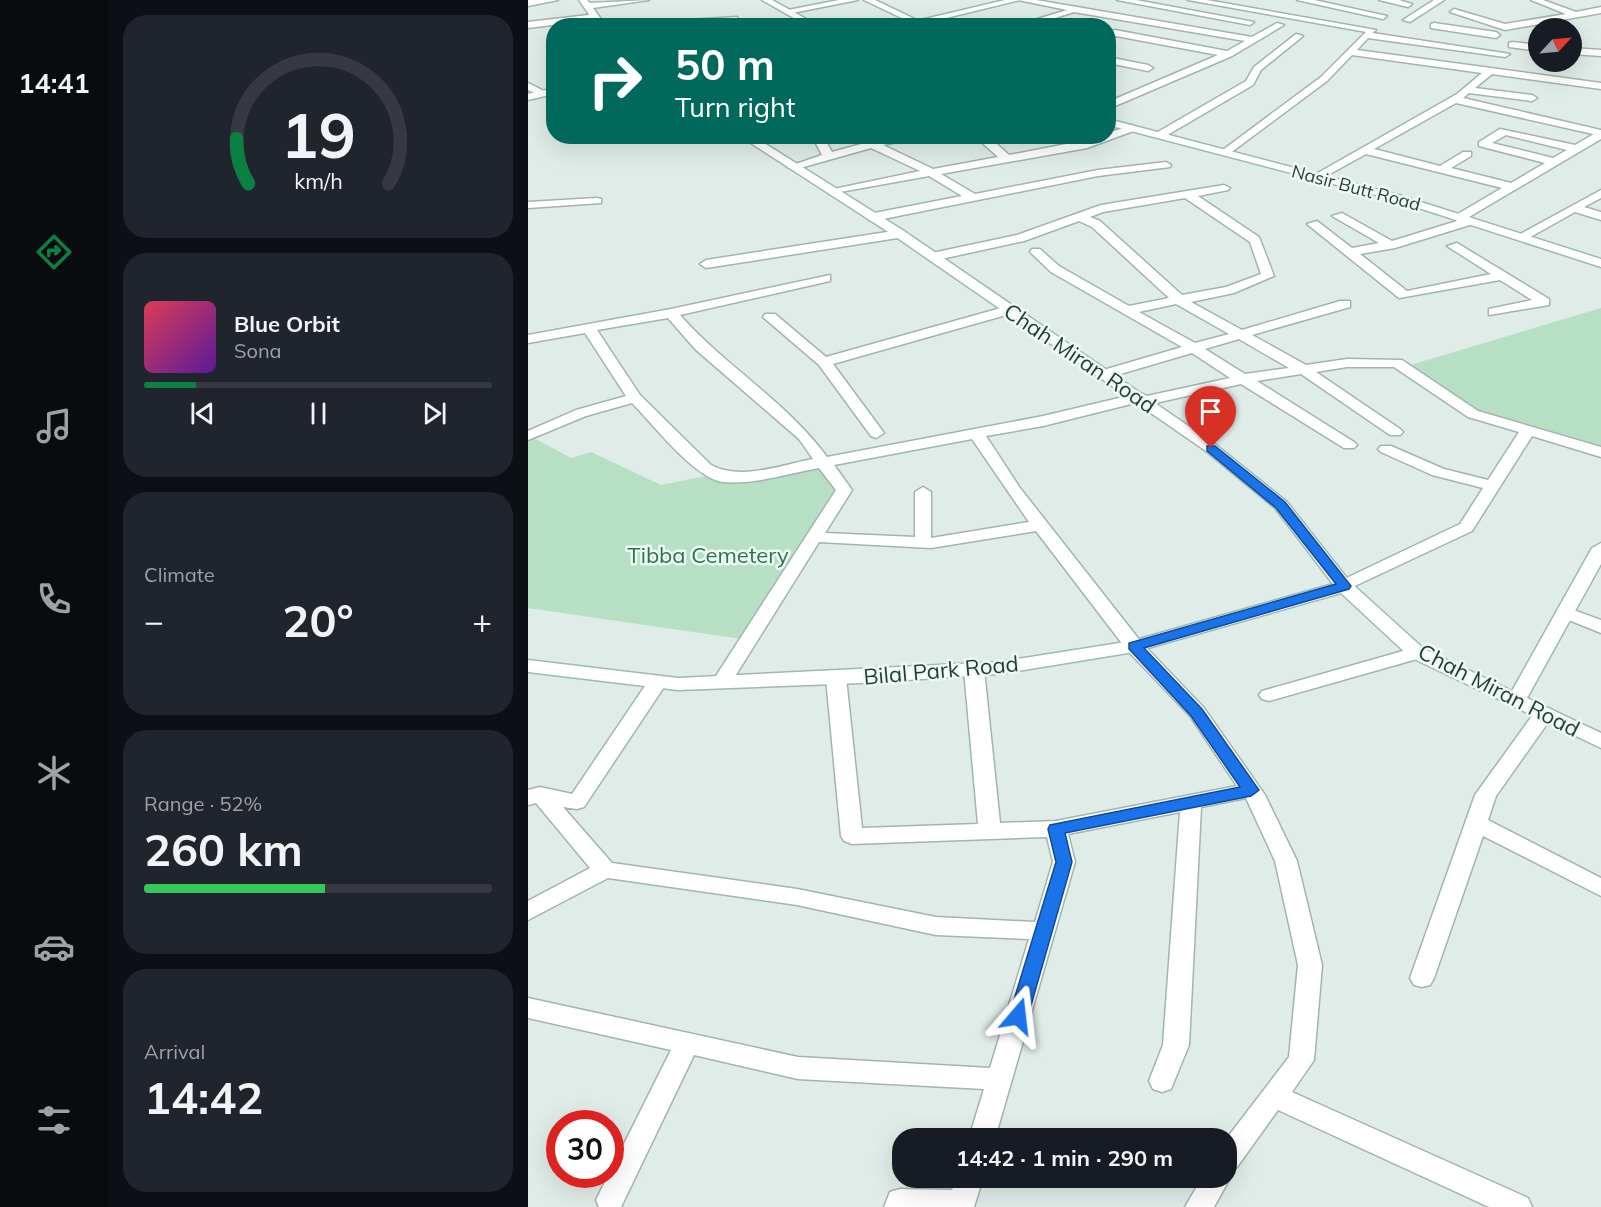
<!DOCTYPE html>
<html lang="en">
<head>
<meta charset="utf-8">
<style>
	body { margin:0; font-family:Mulish,sans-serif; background:#20242c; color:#f1f3f6; height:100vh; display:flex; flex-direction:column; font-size:22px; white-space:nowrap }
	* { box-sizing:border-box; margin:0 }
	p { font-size:20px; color:#9ea1a6 }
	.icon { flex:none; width:33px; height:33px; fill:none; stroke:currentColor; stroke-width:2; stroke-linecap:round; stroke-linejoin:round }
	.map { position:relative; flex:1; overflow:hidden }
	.side { display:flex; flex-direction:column; gap:15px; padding:15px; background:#0d0f14; width:420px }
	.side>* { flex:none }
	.banner { position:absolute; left:18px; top:18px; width:570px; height:126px; border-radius:24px; box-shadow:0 6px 24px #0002; background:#00695c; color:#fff; overflow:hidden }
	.needle { width:39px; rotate:64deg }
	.fabs { position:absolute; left:1000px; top:18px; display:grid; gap:12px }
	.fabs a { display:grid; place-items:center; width:54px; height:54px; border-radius:50%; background:#171b24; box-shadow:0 6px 24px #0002; font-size:30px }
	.speed { position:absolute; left:18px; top:1110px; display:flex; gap:12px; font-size:30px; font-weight:700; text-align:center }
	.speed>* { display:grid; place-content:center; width:78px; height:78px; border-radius:50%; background:#171b24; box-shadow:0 6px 24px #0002; line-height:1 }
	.speed .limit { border:9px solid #d22; background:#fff; color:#111 }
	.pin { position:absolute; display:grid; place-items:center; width:51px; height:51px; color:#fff; margin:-62px -26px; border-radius:50% 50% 50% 0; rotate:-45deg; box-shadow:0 0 6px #0007 }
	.pin .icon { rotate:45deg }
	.me { position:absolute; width:66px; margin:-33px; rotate:17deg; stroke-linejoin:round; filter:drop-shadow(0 0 4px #0008) }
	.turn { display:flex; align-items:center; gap:21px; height:126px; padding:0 30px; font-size:27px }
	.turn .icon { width:78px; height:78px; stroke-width:2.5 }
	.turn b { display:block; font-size:42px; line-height:51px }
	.big { font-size:45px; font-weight:700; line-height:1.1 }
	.side .card { flex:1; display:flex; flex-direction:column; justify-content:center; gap:9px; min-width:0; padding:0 21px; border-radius:24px; background:#20242c }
	.side .dial { align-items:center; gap:0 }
	.dial svg { height:156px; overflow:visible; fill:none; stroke:#363941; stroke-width:7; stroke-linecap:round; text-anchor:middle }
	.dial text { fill:#f1f3f6; stroke:none }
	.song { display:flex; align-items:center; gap:18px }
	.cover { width:72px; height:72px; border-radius:9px; background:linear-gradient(135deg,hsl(350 70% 55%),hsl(270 70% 35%)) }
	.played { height:6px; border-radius:3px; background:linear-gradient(90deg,#0b8043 15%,#363941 15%) }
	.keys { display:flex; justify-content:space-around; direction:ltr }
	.heat { display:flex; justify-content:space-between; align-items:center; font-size:33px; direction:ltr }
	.charge { height:9px; border-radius:4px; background:linear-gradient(90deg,#34c759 52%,#363941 0) }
	.trip { position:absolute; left:364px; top:1128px; width:345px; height:60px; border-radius:24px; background:#171b24; box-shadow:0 6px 24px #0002; font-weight:700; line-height:60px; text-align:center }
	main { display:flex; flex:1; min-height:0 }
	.tabs { display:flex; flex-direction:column; width:108px; justify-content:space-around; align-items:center; background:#090b0e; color:#9ea1a6 }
	.tabs .icon { width:42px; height:42px }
	.tabs .current { color:#0b8043 }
	.tabs b { font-size:27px; color:#f1f3f6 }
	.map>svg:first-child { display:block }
	.green { fill:#b7dfc4 }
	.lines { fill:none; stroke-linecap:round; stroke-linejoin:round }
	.street-casing { stroke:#a2b4af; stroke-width:3 }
	.secondary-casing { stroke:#9db9b1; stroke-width:3 }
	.street { fill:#fff; fill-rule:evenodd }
	.secondary { fill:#fff; fill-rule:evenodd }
	.route { fill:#1a73e8; stroke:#114b97; stroke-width:1.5 }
	.labels { text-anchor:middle; stroke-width:5; stroke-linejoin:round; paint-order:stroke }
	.far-street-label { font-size:18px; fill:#1f3e37; stroke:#f0f8f5 }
	.street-label { font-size:22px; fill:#1f3e37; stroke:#f0f8f5 }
	.park-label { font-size:22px; fill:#26774b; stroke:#f0f8f5 }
</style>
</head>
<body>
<main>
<nav class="tabs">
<b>14:41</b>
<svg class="icon current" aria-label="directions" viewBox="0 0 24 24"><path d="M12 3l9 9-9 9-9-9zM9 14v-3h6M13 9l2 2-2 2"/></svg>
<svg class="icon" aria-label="music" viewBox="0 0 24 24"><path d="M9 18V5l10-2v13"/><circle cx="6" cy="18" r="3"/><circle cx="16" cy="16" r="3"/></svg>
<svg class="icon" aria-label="phone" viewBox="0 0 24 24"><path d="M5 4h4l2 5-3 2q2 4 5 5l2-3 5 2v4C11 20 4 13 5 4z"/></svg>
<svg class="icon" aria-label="climate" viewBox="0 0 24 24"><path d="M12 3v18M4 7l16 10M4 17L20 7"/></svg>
<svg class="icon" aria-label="car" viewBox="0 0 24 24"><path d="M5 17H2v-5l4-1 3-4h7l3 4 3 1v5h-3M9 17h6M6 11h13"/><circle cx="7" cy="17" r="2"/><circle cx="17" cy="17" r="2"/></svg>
<svg class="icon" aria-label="filters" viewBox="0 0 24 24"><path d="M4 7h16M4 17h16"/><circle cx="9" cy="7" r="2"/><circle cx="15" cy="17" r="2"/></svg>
</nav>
<section class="side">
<div class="card dial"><svg viewBox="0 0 100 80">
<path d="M14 69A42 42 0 1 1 86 69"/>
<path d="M14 69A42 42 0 0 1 8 46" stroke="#0b8043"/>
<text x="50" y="56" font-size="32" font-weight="700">19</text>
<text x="50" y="72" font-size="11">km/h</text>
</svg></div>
<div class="card">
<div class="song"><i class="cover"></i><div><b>Blue Orbit</b><p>Sona</p></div></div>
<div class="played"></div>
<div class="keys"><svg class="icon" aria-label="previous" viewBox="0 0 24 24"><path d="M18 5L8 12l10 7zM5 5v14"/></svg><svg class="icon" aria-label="pause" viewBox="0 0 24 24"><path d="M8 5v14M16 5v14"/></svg><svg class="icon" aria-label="next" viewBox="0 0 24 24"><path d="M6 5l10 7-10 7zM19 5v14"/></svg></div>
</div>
<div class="card"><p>Climate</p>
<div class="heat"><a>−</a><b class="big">20°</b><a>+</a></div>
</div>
<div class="card"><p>Range · 52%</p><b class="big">260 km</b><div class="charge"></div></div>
<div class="card"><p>Arrival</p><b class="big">14:42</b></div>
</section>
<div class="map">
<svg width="1073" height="1207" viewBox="0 0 1073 1207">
	<rect width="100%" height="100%" fill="#e0ece7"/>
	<path class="green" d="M1073,308V452L945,414L876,367Z
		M0,435L43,458L63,452L133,485L188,474L194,477L296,462L316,490L220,640L0,608Z"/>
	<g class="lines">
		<g class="street-casing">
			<path id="street" d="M0,0H30L0,6Z
				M311,0H330L259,14L255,11Z
				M336,0H347L393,22L386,24Z
				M490,0H508L724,37L749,23L756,25L704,56L580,109V102L690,55L588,36L580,39V33L587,30L699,51L717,41L546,12L502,26H486L539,10Z
				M589,0H608L726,22L722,25Z
				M660,0H679L848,30L844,33Z
				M769,0H786L859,16L855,19Z
				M851,0H871L884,4L880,7Z
				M906,0H916L882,22L875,20Z
				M1003,0H1015L1048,12L1073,7V13L977,30L922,12L926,9L977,24L1038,14Z
				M69,14L72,19L0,28V22Z
				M209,17L212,22L161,26L139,24L143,21Z
				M906,23L968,32L972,35L968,38L903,28V24Z
				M838,32L982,54L977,57L840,38L829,50L1073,83V89L964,74L947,88L1004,95L1009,98L1004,101L941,93L935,98L1073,130V139L941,217L947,221L945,224L867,248L832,254L879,291L963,274L919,246L929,243L1021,299V305L961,315V309L1004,300L972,280L871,298L779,224L789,221L824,248L851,243L804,216L814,213L864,241L929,221L926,218L928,215L974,188L838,154L791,180L781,178L929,94L954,73L824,55L799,81L701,154L692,152L793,77ZM928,103L1065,134H1066L1047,145L972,129L951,142V146L1017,163L983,183L923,168L943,156V152H935L912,166L846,149ZM978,135L1039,150L1025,158L964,143Z
				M768,34L775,36L733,70L725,85L636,137H628V133L718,81L726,67Z
				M984,42L1011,45V51L981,47V43Z
				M1044,48L1073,50V56L1044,54Z
				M580,57L620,65L625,68L620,71L580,63Z
				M0,83L16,91L18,93L13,96L0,90Z
				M604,125L609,128L608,130L559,148L413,174L447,194L570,170L638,162L643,165L642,167L570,176L345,221L341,220V214L434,196L401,176L301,194V190L392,171L343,148L265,170L259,167L294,155L284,136H295L304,152L348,140L397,136L355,145L405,169L470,157L451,140V136H460L481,155L580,136V133Z
				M696,185L702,188L700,190L670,196L731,237L746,276L706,293L663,302L714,330L812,301H822V307L724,335L778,365L819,359L874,360L950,411L1073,447V457L1004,436L944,531L816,591L810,590L807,586L810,582L932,524L955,488L904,475L853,452L850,449L853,446H863L916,469L960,480L991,432L940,417L866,367H819L788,372L872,429L875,432L872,435H862L773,374L729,381L826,442L829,445L826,448H816L713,384L618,405L611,402L515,426L458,436L492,488L613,642L676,708L737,795L769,861L794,965L786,1060L764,1092L1000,1198L1004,1207H961L750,1110L709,1167L699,1171V1138L761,1057L770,965L747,861L718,798L673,807L661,1045L643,1089L634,1092L625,1089L621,1081L635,1045L652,812L540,834L547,862L467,1138H441L456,1089L270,1079L166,1055L93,1207H71L68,1200L143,1050L0,1018V998L270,1057L462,1068L501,939L408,935L269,905L80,878L0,920V901L62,868L8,803L0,805V790L12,787L44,794L123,677H137L140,681L56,807L49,809L35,807L84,863L269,889L408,917L507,922L525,862L519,837L324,844L316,841L313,836L298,678L301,674H315L318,678L334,828L450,824L436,670L446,664L456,670L472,823L528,821L709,786L662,716L599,650L508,531L403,548L291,542L201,686H187L184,682L308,490L291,468C261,473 226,485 195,482C167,479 124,423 104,403L58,416L0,440V431L48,410L98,396L57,333L0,343V335L143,309L302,275V281L152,315C197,366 259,402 299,457L515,416L612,393L619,396L702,378L664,353L582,377H572V371L654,347L523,272L502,252L504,249H512L531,266L601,306L641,298L564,227L551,221L496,241L404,261L398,257L404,253L489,235L573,205ZM657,198L722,242L733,274L698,287L654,295L572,221L562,217L575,212ZM648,304L701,334L667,343L611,312ZM140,318L167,349L271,439L285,459C253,465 213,481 183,465L112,395L69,330ZM711,339L761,368L717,374L677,349ZM444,439L501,522L403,538V492L395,487L387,492V537L297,533L324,490L306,465Z
				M1073,190V198L1056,207L1073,212V220L1047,212L997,240L987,237Z
				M69,198L73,199V203L0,208V202Z
				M372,230L378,234L376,237L178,268L172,264L178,260Z
				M480,306L487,310L485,313L305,364L356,433L348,438L343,436L291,365L235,317L237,314H247L298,357Z
				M1037,607L1073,620V633L1031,616L1028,612Z
				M889,647L898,653L896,657L741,701L734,699L731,695L734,691Z
				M1016,708L1023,709L1026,714L968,796L960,820L1073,878V896L955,836L906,978L902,985L894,987L886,985L882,978L947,795L1009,709Z
				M699,1172L702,1178L686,1207H657L674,1178H699Z
				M428,1178H455L446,1207H356L362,1192L372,1189L424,1190Z"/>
		</g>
		<g class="secondary-casing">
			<path id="secondary" d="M51,0H59L62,3L121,0L65,8L78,26H69Z
				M234,0H244L291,26H280Z
				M477,0H492L385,26H367Z
				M26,88V94L0,100V94Z
				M580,119L874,196L1073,259V267L866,200L580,125Z
				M212,136H225L376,231L688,445L759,502L822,582L896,649L984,691L1064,548L1073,543V564L999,698L1073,733V748L882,657L813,593L606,652L471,674L333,683L150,690L0,672V660L150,678L471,662L604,641L805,584L747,508L678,451L368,237Z"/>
		</g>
		<use href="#street" class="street"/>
		<use href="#secondary" class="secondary"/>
	</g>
	<path class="route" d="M679,446H687L757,502L823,586L821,589L616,648L674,709L731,790L723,796L537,833L544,862L500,1016L497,1021L490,1023L484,1021L481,1016L528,862L520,829L522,825L712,787L663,716L601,649V643L808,584L748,508L679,451Z"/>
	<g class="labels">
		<g class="far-street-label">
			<text transform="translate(828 188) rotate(15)" y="6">Nasir Butt Road</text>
		</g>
		<g class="street-label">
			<text transform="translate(552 358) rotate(34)" y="8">Chah Miran Road</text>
			<text transform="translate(413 670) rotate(-5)" y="8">Bilal Park Road</text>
			<text transform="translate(971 690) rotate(27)" y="8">Chah Miran Road</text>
		</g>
		<g class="park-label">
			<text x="180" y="563">Tibba Cemetery</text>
		</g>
	</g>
</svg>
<div class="fabs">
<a><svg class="needle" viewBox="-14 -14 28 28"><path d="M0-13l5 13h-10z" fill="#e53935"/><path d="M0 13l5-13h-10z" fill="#9ea1a6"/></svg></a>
</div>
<div class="speed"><div class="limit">30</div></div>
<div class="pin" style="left:683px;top:448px;background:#d93025"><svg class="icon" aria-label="arrive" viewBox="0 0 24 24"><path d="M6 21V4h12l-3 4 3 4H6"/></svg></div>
<svg class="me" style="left:490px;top:1016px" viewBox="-20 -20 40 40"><path d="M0-17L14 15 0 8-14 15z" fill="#1a73e8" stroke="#fff" stroke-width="4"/></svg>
<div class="trip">14:42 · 1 min · 290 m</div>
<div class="banner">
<div class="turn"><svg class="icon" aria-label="right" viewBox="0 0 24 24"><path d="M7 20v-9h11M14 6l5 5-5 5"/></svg><div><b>50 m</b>Turn right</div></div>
</div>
</div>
</main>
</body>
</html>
